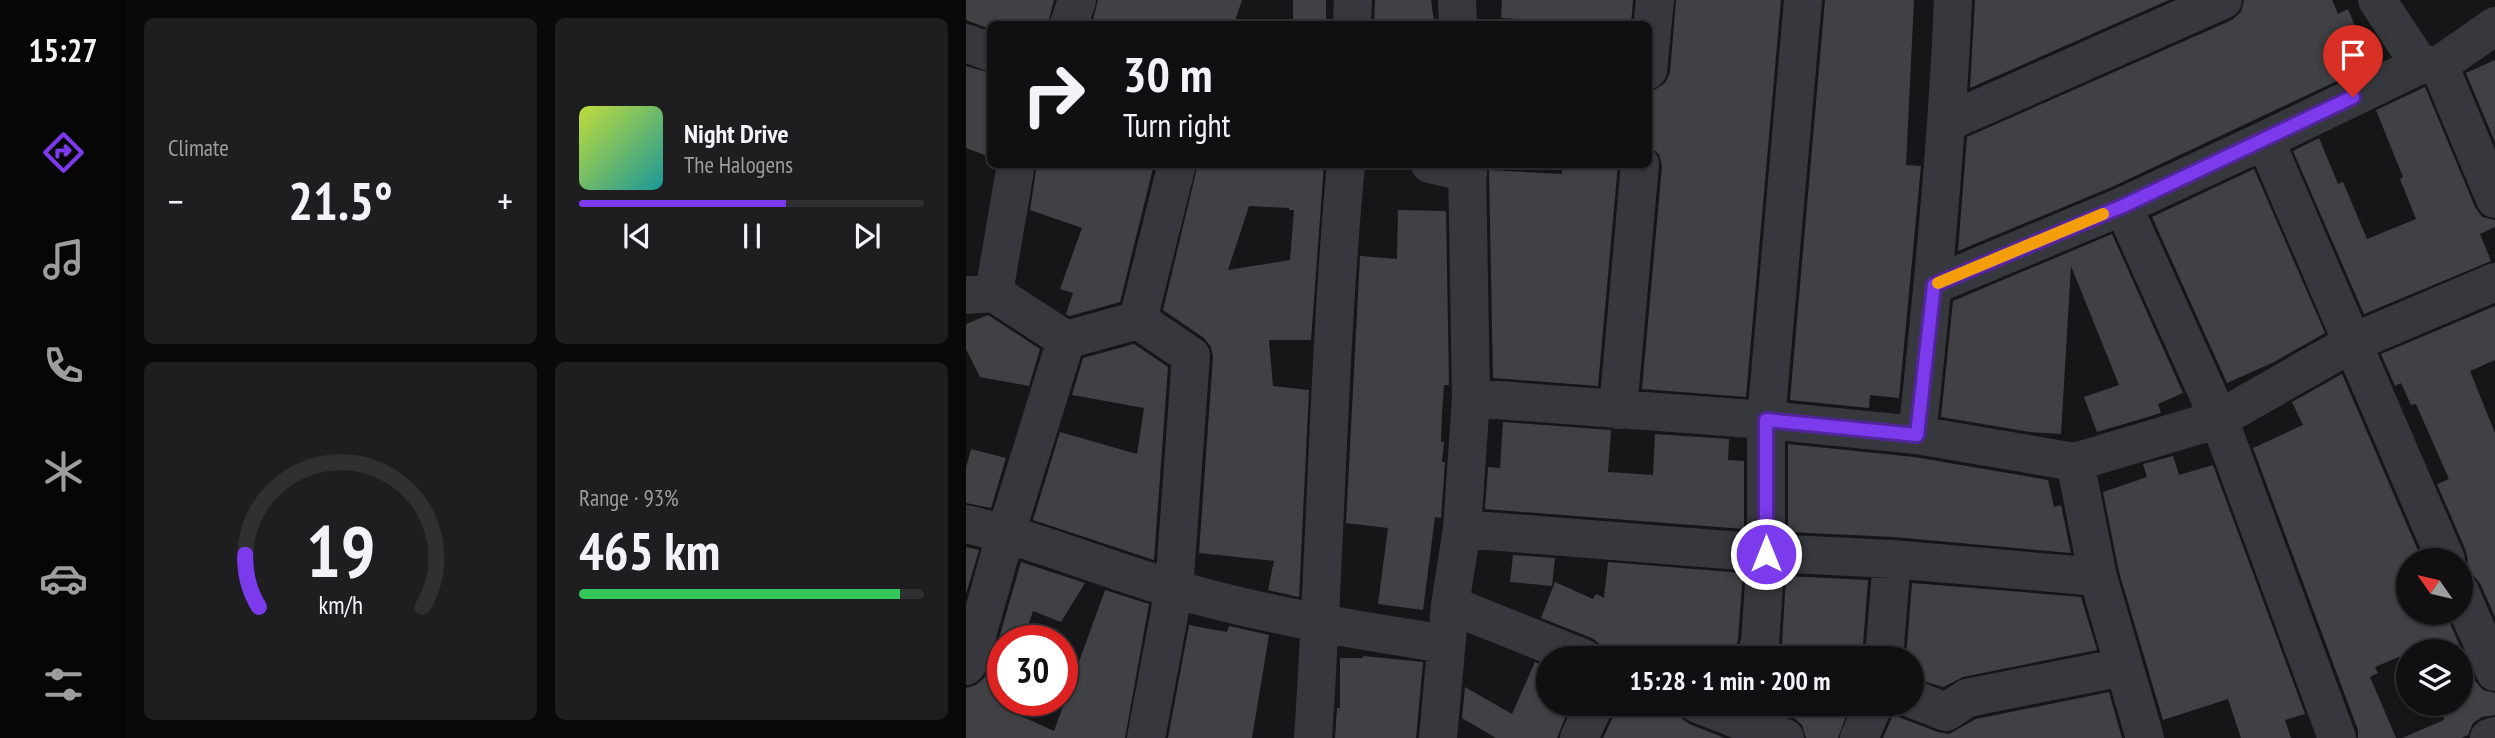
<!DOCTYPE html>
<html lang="en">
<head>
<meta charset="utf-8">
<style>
	body { margin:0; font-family:"PT Sans Narrow",sans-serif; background:#1e1e20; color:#f1f3f6; height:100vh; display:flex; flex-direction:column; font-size:26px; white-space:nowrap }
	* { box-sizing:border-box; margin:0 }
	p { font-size:23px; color:#9c9d9f }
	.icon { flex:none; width:38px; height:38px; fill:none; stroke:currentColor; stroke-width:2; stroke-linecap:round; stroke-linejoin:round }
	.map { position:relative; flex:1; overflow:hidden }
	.panel { display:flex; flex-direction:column; gap:18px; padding:18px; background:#09090a; width:840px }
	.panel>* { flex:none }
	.banner { position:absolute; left:21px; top:21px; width:665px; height:147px; border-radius:10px; box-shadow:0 2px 5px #0004,0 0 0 2px #303032; background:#101012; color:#f1f3f6; overflow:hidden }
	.needle { width:46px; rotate:304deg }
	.buttons { position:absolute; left:1430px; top:548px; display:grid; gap:14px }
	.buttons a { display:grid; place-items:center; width:77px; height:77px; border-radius:50%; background:#101012; box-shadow:0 2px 5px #0004,0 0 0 2px #303032; font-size:35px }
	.speed { position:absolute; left:21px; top:625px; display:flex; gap:14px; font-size:35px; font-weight:700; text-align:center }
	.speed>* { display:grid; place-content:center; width:91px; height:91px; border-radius:50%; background:#101012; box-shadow:0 2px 5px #0004,0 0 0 2px #303032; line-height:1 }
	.speed .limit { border:10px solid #d22; background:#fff; color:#111 }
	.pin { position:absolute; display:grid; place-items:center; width:60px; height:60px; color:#fff; margin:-72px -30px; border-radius:50% 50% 50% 0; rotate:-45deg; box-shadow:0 0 7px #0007 }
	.pin .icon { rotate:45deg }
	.me { position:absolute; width:77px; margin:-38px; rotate:0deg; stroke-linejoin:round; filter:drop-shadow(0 0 5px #0008) }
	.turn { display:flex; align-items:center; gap:24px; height:147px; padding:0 21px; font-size:32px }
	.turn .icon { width:91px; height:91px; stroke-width:2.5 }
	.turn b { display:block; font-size:49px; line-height:60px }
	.big { font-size:52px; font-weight:800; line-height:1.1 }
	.panel .tile { flex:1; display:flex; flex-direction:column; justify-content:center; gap:10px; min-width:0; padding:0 24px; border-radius:10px; background:#1e1e20 }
	.panel .dial { align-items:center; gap:0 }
	.dial svg { height:182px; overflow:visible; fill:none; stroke:#303032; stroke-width:7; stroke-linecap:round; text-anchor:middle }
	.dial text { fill:#f1f3f6; stroke:none }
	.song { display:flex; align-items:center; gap:21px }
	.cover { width:84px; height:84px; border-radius:10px; background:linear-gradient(135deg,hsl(70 70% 55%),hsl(180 70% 35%)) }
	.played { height:7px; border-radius:4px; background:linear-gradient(90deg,#7c3aed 60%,#303032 60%) }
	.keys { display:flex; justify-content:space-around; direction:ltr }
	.heat { display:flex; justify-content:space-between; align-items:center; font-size:38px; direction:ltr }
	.charge { height:10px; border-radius:5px; background:linear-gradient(90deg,#34c759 93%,#303032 0) }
	.panel .tiles { flex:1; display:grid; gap:18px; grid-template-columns:repeat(2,1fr) }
	.trip { position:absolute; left:570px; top:646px; width:388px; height:70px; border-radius:35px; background:#101012; box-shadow:0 2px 5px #0004,0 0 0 2px #303032; font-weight:800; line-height:70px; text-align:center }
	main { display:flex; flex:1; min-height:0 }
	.dock { display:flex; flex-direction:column; width:126px; justify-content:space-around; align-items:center; background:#060607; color:#9c9d9f }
	.dock .icon { width:49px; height:49px }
	.dock .active { color:#7c3aed }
	.dock b { font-size:32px; color:#f1f3f6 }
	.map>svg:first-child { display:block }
	.building { fill:#404145; fill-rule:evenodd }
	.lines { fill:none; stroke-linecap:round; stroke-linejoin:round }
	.minor { stroke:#37383d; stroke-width:38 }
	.route-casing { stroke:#51269a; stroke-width:18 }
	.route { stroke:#7c3aed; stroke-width:12 }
	.slow { stroke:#f59e0b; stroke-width:12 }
</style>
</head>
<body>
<main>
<nav class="dock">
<b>15:27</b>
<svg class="icon active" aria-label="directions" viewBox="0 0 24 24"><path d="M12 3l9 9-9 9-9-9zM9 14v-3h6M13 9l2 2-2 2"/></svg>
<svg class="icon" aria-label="music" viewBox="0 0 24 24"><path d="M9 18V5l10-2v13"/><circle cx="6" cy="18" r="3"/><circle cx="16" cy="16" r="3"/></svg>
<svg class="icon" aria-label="phone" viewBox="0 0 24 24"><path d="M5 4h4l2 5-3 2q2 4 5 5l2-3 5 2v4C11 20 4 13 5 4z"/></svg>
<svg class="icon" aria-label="climate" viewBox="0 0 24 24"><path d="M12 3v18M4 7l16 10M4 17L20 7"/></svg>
<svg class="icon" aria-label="car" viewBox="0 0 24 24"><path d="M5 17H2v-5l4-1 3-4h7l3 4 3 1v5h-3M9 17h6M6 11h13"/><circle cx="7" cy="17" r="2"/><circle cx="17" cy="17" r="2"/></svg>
<svg class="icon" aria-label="filters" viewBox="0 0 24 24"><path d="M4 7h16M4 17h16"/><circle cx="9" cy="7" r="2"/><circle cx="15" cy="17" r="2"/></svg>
</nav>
<section class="panel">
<div class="tiles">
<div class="tile"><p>Climate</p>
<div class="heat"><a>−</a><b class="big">21.5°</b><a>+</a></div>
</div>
<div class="tile">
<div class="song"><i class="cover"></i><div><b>Night Drive</b><p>The Halogens</p></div></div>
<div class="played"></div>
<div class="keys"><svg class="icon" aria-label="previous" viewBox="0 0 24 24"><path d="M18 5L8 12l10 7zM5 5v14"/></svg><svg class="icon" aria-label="pause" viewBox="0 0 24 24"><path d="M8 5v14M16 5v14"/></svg><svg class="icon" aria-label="next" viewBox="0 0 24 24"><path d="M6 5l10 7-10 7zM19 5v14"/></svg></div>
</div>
<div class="tile dial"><svg viewBox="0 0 100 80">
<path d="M14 69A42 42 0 1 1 86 69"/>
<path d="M14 69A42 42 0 0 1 8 46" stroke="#7c3aed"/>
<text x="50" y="56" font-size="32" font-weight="700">19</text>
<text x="50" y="72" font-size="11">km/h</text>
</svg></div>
<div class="tile"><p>Range · 93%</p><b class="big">465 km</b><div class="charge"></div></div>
</div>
</section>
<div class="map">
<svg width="1529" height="738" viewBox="0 0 1529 738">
	<rect width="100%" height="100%" fill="#161618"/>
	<path class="building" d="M0,0H88L82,24H24V29L0,20Z
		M132,0H276L268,24H126Z
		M327,0H360V24H327Z
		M409,0H465L468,22L408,24Z
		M536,0H667L665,24L535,18Z
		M710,0H815L780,397L676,389L696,166L693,154L682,145V115H686L687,91L699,83L704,73Z
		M859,0H948L940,165L955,166L933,398L904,395L903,408L824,400Z
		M1009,0H1203L1004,88Z
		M1278,0H1366L1372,14L1382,9L1405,65L1148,186L992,251L1001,137L1266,20L1275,12Z
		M1529,60V142L1500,73Z
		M0,66L24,73V157L0,148Z
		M1459,87L1509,207L1516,217L1529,220V227L1514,234L1525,261L1398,314L1327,151L1353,138L1372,184L1377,182L1401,239L1450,219L1434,179L1437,177L1410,110Z
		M71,164H188L154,302L104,316L100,314L107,293L94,289L116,228L64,210Z
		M232,164H358L345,340H303L307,386L343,390L333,597L302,590L308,561L233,553L247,357L245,347L238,338L197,310ZM283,206L323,208V210H328L324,260L262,270Z
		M596,164H652L632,386L527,378L523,170L596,174Z
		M1288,169L1359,333L1308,362L1261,383L1186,217Z
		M432,210L480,211L483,385H478L476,413L475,442H478L476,462H479L475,518L469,517L457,610L412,604L422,528L380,523L394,256L431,259Z
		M1146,234L1217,393L1192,404L1195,413L1131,432L1118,397L1153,385L1105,266L1095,434L1064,432L975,417L987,301Z
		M1529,306V360L1504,371L1529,433V617L1514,583L1507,575L1498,571L1502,562L1500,551L1471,484L1483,479L1450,404L1445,405L1435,383L1429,386L1415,354Z
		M22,315L74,349L63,386L14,377L0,349V324Z
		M168,344L202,367L188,560L67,520L94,432L171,454L178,408L106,395L117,358Z
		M1376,374L1456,560H1442V612H1479L1509,681L1517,690L1529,693V715L1516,717L1507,723L1502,735L1495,738H1436L1478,720L1471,704H1494V651H1455L1454,648L1409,667L1412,673L1404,677L1430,738H1392V730L1287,448L1337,425L1326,402Z
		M537,422L645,430L642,472L687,475L689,434L763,439L762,460L778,461V529L519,509L522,467L534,468Z
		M822,444L948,457L1082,480L1088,507L1095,505L1105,553L928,537L822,532Z
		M5,449L40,458L25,508L0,503V468Z
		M1207,456L1213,475L1247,465L1339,714L1319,720L1325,738H1275L1262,699L1197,720L1153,572L1137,492L1181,477L1177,464Z
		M0,547L13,550L0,594Z
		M547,555L589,558L586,586L544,582Z
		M55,562L119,583L95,622L67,611L57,640H37V700H49L42,710L88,731L139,590L183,604L159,738H0V688L10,685L18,678L25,666Z
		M642,562L777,573L772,639L767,658H638L635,645L626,638L575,618L589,582L627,599L630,594L638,598Z
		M820,576L902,580L896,658H812L816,645Z
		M946,583L1115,597L1131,650L997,677L977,687L947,678V658H940Z
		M223,625L261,632L263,626L303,635L286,738H202Z
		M397,656L457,662L450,738H369L371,708H374V658H397Z
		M569,662L583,668V704L604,705L591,738H530L496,718L499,687L546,714Z
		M1143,692L1156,738H917L927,715L972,732L983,734L1010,719Z
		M651,704H697L712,711L715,718L723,724L759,738H637L649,713Z
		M791,704H884L872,738H840L836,725L828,718Z"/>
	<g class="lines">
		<path class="minor" d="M491,0L492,24
			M1411,0L1454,65
			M103,24L111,0
			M386,24L387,0
			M0,43L24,52
			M1473,65L1529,199
			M682,70L689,0
			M982,122L1257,0
			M1299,140L1480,560
			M464,164L502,173
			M1157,206L1253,419L1371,738
			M968,285L1157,206L1299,140L1454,65H1473L1529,26
			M28,293L50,164
			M0,295L28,293L100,340L172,320L225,356L208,589L180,738
			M172,320L211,164
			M505,398L800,420L951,435L1109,462L1253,419L1386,343L1529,282
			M652,410L674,164
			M951,435C967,290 981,146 987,0
			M1109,462L1132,577L1179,738
			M0,524C71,540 138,569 208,589C298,615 389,630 480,644
			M496,529L800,553L926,559L1132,577
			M1494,592L1529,672
			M484,605L617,658
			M788,658L794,644L800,553V420L837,0
			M918,658L926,559
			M0,666L4,660L40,533L100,340
			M947,699L980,712L1001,698L1157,667
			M732,704L819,738
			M347,738C360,547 362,355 380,164
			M472,738L484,605L496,529L505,398L501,164
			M613,738L629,704
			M893,738L908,704
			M1523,738L1529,736"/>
	</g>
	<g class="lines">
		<g class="route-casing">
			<path id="route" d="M800,554V420L951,435L968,285L1157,206L1387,97"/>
		</g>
		<use href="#route" class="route"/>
		<path class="slow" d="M972,283L1137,214"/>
	</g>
</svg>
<div class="buttons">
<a><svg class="needle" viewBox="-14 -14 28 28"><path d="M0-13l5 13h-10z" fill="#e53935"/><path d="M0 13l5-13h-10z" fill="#9c9d9f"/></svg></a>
<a><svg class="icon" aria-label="layers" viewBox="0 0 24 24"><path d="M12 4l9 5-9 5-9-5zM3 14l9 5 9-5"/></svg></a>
</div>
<div class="speed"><div class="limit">30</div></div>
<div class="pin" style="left:1387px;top:97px;background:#d93025"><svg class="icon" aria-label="arrive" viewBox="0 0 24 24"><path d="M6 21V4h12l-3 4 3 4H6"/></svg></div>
<svg class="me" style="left:800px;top:554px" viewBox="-20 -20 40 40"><circle r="17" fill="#7c3aed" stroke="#fff" stroke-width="3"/><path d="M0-11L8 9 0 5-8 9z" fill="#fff"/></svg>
<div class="trip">15:28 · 1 min · 200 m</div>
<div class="banner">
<div class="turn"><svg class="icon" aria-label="right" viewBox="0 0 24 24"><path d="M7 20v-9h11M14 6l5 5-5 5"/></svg><div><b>30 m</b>Turn right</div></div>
</div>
</div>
</main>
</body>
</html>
